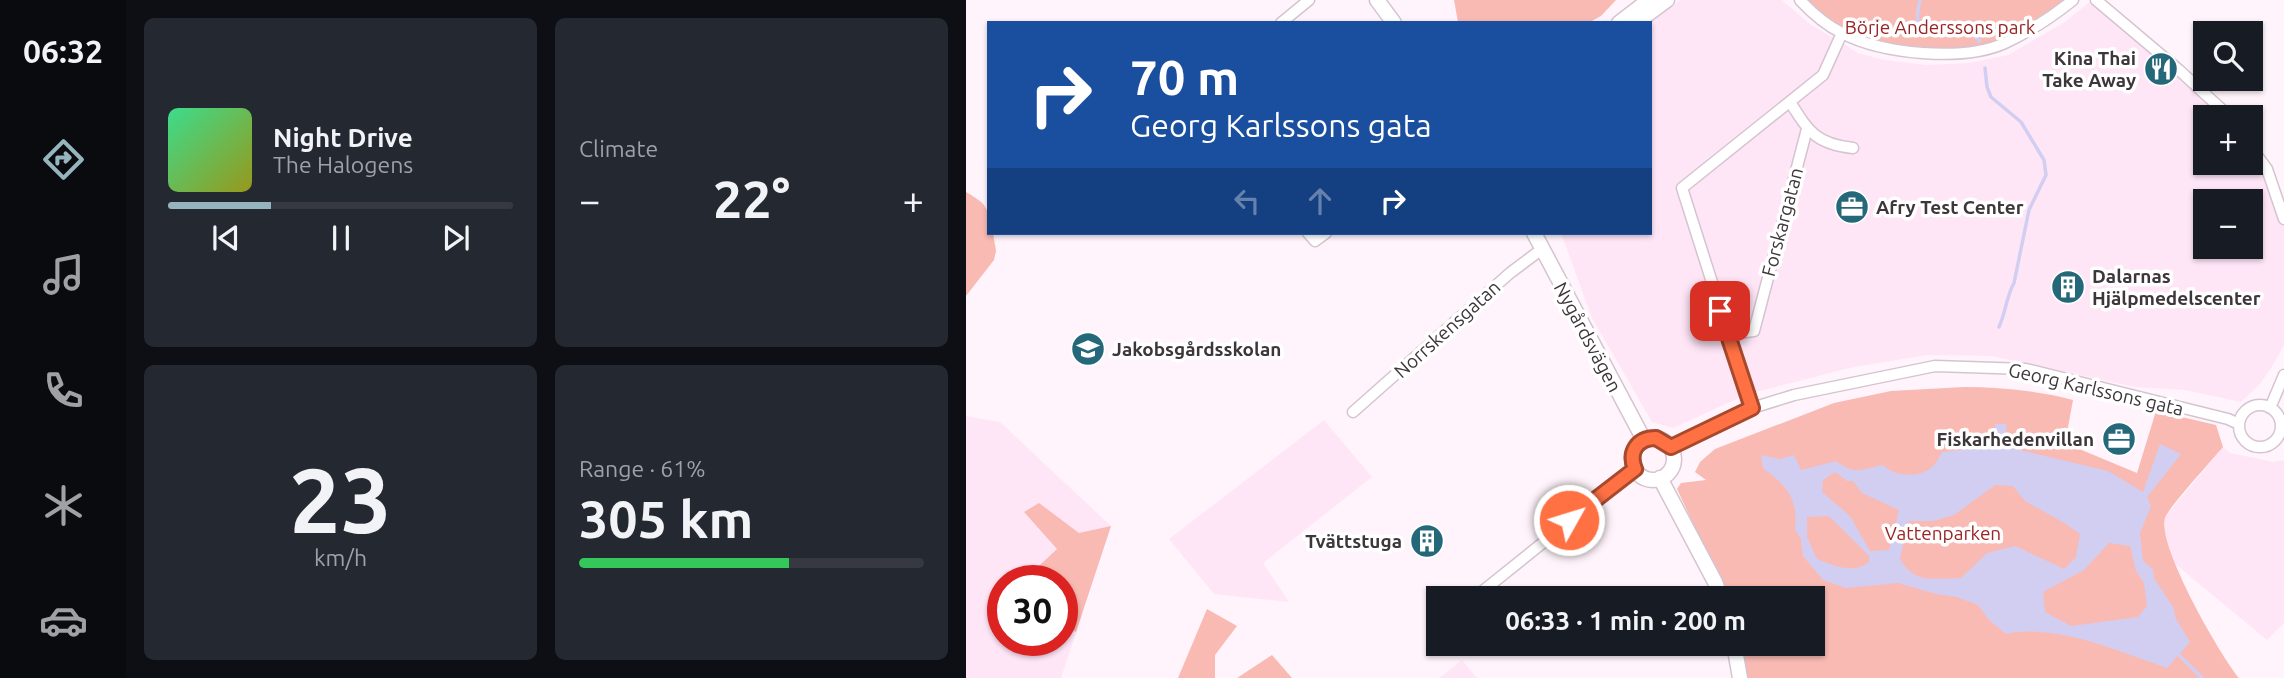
<!DOCTYPE html>
<html lang="en">
<head>
<meta charset="utf-8">
<style>
	body { margin:0; font-family:Ubuntu,sans-serif; background:#242831; color:#f1f3f6; height:100vh; display:flex; flex-direction:column; font-size:26px; white-space:nowrap }
	* { box-sizing:border-box; margin:0 }
	p { font-size:23px; color:#9ea1a6 }
	.icon { flex:none; width:38px; height:38px; fill:none; stroke:currentColor; stroke-width:2; stroke-linecap:round; stroke-linejoin:round }
	.map { position:relative; flex:1; overflow:hidden }
	.side { display:flex; flex-direction:column; gap:18px; padding:18px; background:#0d0f14; width:840px }
	.side>* { flex:none }
	.hud { position:absolute; left:21px; top:21px; width:665px; height:214px; border-radius:0px; box-shadow:0 2px 5px #0004; background:#1a4fa0; color:#fff; overflow:hidden }
	.fabs { position:absolute; left:1227px; top:21px; display:grid; gap:14px }
	.fabs a { display:grid; place-items:center; width:70px; height:70px; border-radius:0px; background:#171b24; box-shadow:0 2px 5px #0004; font-size:35px }
	.speed { position:absolute; left:21px; top:565px; display:flex; gap:14px; font-size:35px; font-weight:700; text-align:center }
	.speed>* { display:grid; place-content:center; width:91px; height:91px; border-radius:50%; background:#171b24; box-shadow:0 2px 5px #0004; line-height:1 }
	.speed .limit { border:10px solid #d22; background:#fff; color:#111 }
	.pin { position:absolute; display:grid; place-items:center; width:60px; height:60px; color:#fff; margin:-30px; border-radius:14px; box-shadow:0 4px 10px #0006 }
	.me { position:absolute; width:77px; margin:-38px; rotate:51deg; stroke-linejoin:round; filter:drop-shadow(0 0 5px #0008) }
	.turn { display:flex; align-items:center; gap:24px; height:147px; padding:0 28px; font-size:32px }
	.turn .icon { width:91px; height:91px; stroke-width:2.5 }
	.turn b { display:block; font-size:49px; line-height:60px }
	.lanes { display:flex; align-items:center; height:66px; padding:0 28px; background:#0003; justify-content:center; gap:35px; direction:ltr }
	.lanes .off { opacity:.35 }
	.big { font-size:52px; font-weight:700; line-height:1.1 }
	.side .widget { flex:1; display:flex; flex-direction:column; justify-content:center; gap:10px; min-width:0; padding:0 24px; border-radius:10px; background:#242831 }
	.side .dial { align-items:center; gap:0 }
	.dial b { font-size:91px; line-height:1 }
	.song { display:flex; align-items:center; gap:21px }
	.cover { width:84px; height:84px; border-radius:10px; background:linear-gradient(135deg,hsl(150 70% 55%),hsl(60 70% 35%)) }
	.played { height:7px; border-radius:4px; background:linear-gradient(90deg,#95b4be 30%,#363941 30%) }
	.keys { display:flex; justify-content:space-around; direction:ltr }
	.heat { display:flex; justify-content:space-between; align-items:center; font-size:38px; direction:ltr }
	.charge { height:10px; border-radius:5px; background:linear-gradient(90deg,#34c759 61%,#363941 0) }
	.side .tiles { flex:1; display:grid; gap:18px; grid-template-columns:repeat(2,1fr) }
	.trip { position:absolute; left:460px; top:586px; width:399px; height:70px; border-radius:0px; background:#171b24; box-shadow:0 2px 5px #0004; font-weight:700; line-height:70px; text-align:center }
	main { display:flex; flex:1; min-height:0 }
	.menu { display:flex; flex-direction:column; width:126px; justify-content:space-around; align-items:center; background:#090b0e; color:#9ea1a6 }
	.menu .icon { width:49px; height:49px }
	.menu .selected { color:#95b4be }
	.menu b { font-size:32px; color:#f1f3f6 }
	.map>svg:first-child { display:block }
	.built { fill:#ffe6f7; fill-rule:evenodd }
	.green { fill:#f9bab3 }
	.water { fill:#d2cef2; fill-rule:evenodd }
	.lines { fill:none; stroke-linecap:round; stroke-linejoin:round }
	.stream { stroke:#d2cef2; stroke-width:3.5 }
	.minor-casing { stroke:#d5c4d0; stroke-width:13 }
	.tertiary-casing { stroke:#d5c4d0; stroke-width:17 }
	.minor { stroke:#fff; stroke-width:10 }
	.tertiary { stroke:#fff; stroke-width:14 }
	.route-casing { stroke:#a6492c; stroke-width:18 }
	.route { stroke:#ff7043; stroke-width:12 }
	.labels { text-anchor:middle; stroke-width:7; stroke-linejoin:round; paint-order:stroke }
	.park-label { font-size:19px; fill:#992525; stroke:#fff }
	.poi-label { font-size:19px; font-weight:bold; fill:#3d363a; stroke:#fff; text-anchor:end }
	.street-label { font-size:19px; fill:#3d363a; stroke:#fff }
</style>
</head>
<body>
<main>
<nav class="menu">
<b>06:32</b>
<svg class="icon selected" aria-label="directions" viewBox="0 0 24 24"><path d="M12 3l9 9-9 9-9-9zM9 14v-3h6M13 9l2 2-2 2"/></svg>
<svg class="icon" aria-label="music" viewBox="0 0 24 24"><path d="M9 18V5l10-2v13"/><circle cx="6" cy="18" r="3"/><circle cx="16" cy="16" r="3"/></svg>
<svg class="icon" aria-label="phone" viewBox="0 0 24 24"><path d="M5 4h4l2 5-3 2q2 4 5 5l2-3 5 2v4C11 20 4 13 5 4z"/></svg>
<svg class="icon" aria-label="climate" viewBox="0 0 24 24"><path d="M12 3v18M4 7l16 10M4 17L20 7"/></svg>
<svg class="icon" aria-label="car" viewBox="0 0 24 24"><path d="M5 17H2v-5l4-1 3-4h7l3 4 3 1v5h-3M9 17h6M6 11h13"/><circle cx="7" cy="17" r="2"/><circle cx="17" cy="17" r="2"/></svg>
</nav>
<section class="side">
<div class="tiles">
<div class="widget">
<div class="song"><i class="cover"></i><div><b>Night Drive</b><p>The Halogens</p></div></div>
<div class="played"></div>
<div class="keys"><svg class="icon" aria-label="previous" viewBox="0 0 24 24"><path d="M18 5L8 12l10 7zM5 5v14"/></svg><svg class="icon" aria-label="pause" viewBox="0 0 24 24"><path d="M8 5v14M16 5v14"/></svg><svg class="icon" aria-label="next" viewBox="0 0 24 24"><path d="M6 5l10 7-10 7zM19 5v14"/></svg></div>
</div>
<div class="widget"><p>Climate</p>
<div class="heat"><a>−</a><b class="big">22°</b><a>+</a></div>
</div>
<div class="widget dial"><b>23</b><p>km/h</p></div>
<div class="widget"><p>Range · 61%</p><b class="big">305 km</b><div class="charge"></div></div>
</div>
</section>
<div class="map">
<svg width="1318" height="678" viewBox="0 0 1318 678">
	<rect width="100%" height="100%" fill="#fff4fb"/>
	<path class="built" d="M714,0H816L844,24L892,53L919,60L961,65L1003,63L1042,55L1099,22L1126,0L1264,117H1239V163H1284L1285,146L1301,169L1318,219V345L1306,367L1293,385L1275,402L1219,390L1169,387L1025,356L962,355L888,367L782,394L707,428L686,422L626,318L595,233H684V23ZM1239,201H1284V247H1239Z
		M0,416L34,422L145,526L95,678H0ZM37,581H96V640H37Z
		M358,420L406,477L297,563L323,602L248,594L203,539Z
		M1257,447L1264,453L1308,462L1318,460V623L1301,640L1208,563L1199,532V517Z
		M496,660L511,678H473Z"/>
	<path class="green" d="M488,0H650L635,16L622,23H494L492,22Z
		M840,0H1107L1037,44L959,54L876,33Z
		M0,192C22,205 23,207 23,233H27L30,251L28,260L0,296Z
		M998,387C1034,387 1073,391 1107,400L1099,443L1171,473L1190,411L1250,425L1257,447C1247,459 1202,508 1199,518C1191,546 1254,655 1273,678H781L773,644H847V598H758L733,536L711,489L715,483L740,480L729,472L734,462L749,449L868,403L925,391Z
		M73,503L113,533L145,526L110,632L96,625V581H73V566L91,549L58,512Z
		M241,609L271,626L249,655V678H212Z
		M306,655L326,678H271Z"/>
	<path class="water" d="M1029,424H1040L1041,447L1142,471L1177,492L1194,444L1215,454L1181,497L1185,506L1174,533L1177,561L1187,569L1188,578L1207,607L1210,619L1224,642L1201,668C1154,652 1090,623 1040,634L1023,620L1012,605L991,597L970,594L932,583L880,588L857,580L837,556L835,539L829,530C832,498 822,487 797,468L795,455L814,459L828,455L835,470L870,461C890,476 894,469 917,465C927,476 953,479 966,467C970,464 973,457 976,452L1029,446ZM869,472L881,481H887L896,493L933,510L923,550L904,551L884,516L856,492L857,480ZM1029,485L1047,486L1059,501L1100,524L1114,534L1110,557L1098,569L1049,546L1021,553L995,578C968,578 949,585 934,559L942,521H967L988,515ZM863,516L903,556V562C888,575 866,565 851,559L841,537V517ZM1143,543L1164,546L1170,571L1178,583L1181,606L1172,617L1105,626L1079,612L1077,592L1118,570Z"/>
	<g class="lines">
		<path class="stream" d="M954,0C951,13 949,22 958,32C972,33 981,26 995,25L1014,41
			M1019,68L1021,87L1025,97L1055,122L1078,160L1080,175L1063,210L1048,283C1040,297 1040,312 1033,327
			M1213,655L1236,678"/>
		<g class="minor-casing">
			<path id="minor" d="M834,0C846,13 860,25 876,33C916,54 997,62 1039,43C1063,32 1087,16 1107,0
				M1130,0L1213,70L1264,117
				M315,23L343,0
				M824,102C843,132 850,144 887,148
				M1284,146L1301,169L1318,219
				M342,233L349,241L360,233
				M762,334L788,331L841,129
				M1273 426a21 21 0 1 1 42 0a21 21 0 1 1-42 0Z
				M786,408L716,188L857,75L876,33
				M1304,408L1318,375
				M387,412L544,273L576,249
				M705,447L786,408L828,395L969,366L1060,369L1262,419L1273,424
				M508,598L669,469"/>
		</g>
		<g class="tertiary-casing">
			<path id="tertiary" d="M411,0L428,23
				M653,23L683,0
				M670,23L701,0
				M568,233L678,440
				M666 459a21 21 0 1 1 42 0a21 21 0 1 1-42 0Z
				M694,478L749,582L755,598
				M768,644L774,678"/>
		</g>
		<use href="#minor" class="minor"/>
		<use href="#tertiary" class="tertiary"/>
	</g>
	<g class="lines">
		<g class="route-casing">
			<path id="route" d="M603,520L669,469C662,452 671,438 690,438L705,447L786,408L754,311"/>
		</g>
		<use href="#route" class="route"/>
	</g>
	<defs>
		<g id="restaurant-disc" transform="scale(1.75)"><circle r="9.5" fill="#24687a" stroke="#fff"/><path d="M-5-6h1v4h1v-4h1v4h1v-4h1v5L-1.5 .5V6h-2V.5L-5-1ZM5-6V6H3V1.5H1.5Q1.5-4 5-6Z" fill="#fff"/></g>
		<g id="office-disc" transform="scale(1.75)"><circle r="9.5" fill="#24687a" stroke="#fff"/><path d="M-6-3h4V-5.5h4V-3h4V5H-6ZM-1-4.5V-3h2v-1.5ZM-6 0V1H6V0Z" fill="#fff"/></g>
		<g id="building-disc" transform="scale(1.75)"><circle r="9.5" fill="#24687a" stroke="#fff"/><path d="M-4-6H4V6H1V3H-1V6H-4ZM-2.5-4.3h1.7v1.8h-1.7ZM.8-4.3h1.7v1.8H.8ZM-2.5-1h1.7V.8h-1.7ZM.8-1h1.7V.8H.8Z" fill="#fff"/></g>
		<g id="university-disc" transform="scale(1.75)"><circle r="9.5" fill="#24687a" stroke="#fff"/><path d="M0-5L7-2L0 1L-7-2ZM-4 1L0 2.5L4 1V4Q0 6-4 4Z" fill="#fff"/></g>
	</defs>
	<g fill-rule="evenodd">
		<use href="#restaurant-disc" x="1195" y="69"/>
		<use href="#office-disc" x="886" y="207"/>
		<use href="#building-disc" x="1102" y="287"/>
		<use href="#university-disc" x="122" y="349"/>
		<use href="#office-disc" x="1153" y="439"/>
		<use href="#building-disc" x="461" y="541"/>
	</g>
	<g class="labels">
		<g class="park-label">
			<text x="974" y="34">Börje Anderssons park</text>
			<text x="977" y="540">Vattenparken</text>
		</g>
		<g class="poi-label">
			<text x="1170" y="65">Kina Thai<tspan x="1170" dy="22">Take Away</tspan></text>
			<text x="910" y="214" text-anchor="start">Afry Test Center</text>
			<text x="1126" y="283" text-anchor="start">Dalarnas<tspan x="1126" dy="22">Hjälpmedelscenter</tspan></text>
			<text x="146" y="356" text-anchor="start">Jakobsgårdsskolan</text>
			<text x="1128" y="446">Fiskarhedenvillan</text>
			<text x="436" y="548">Tvättstuga</text>
		</g>
		<g class="street-label">
			<text transform="translate(816 222) rotate(-75)" y="7">Forskargatan</text>
			<text transform="translate(481 329) rotate(-42)" y="7">Norrskensgatan</text>
			<text transform="translate(622 337) rotate(62)" y="7">Nygårdsvägen</text>
			<text transform="translate(1130 389) rotate(13)" y="7">Georg Karlssons gata</text>
		</g>
	</g>
</svg>
<div class="fabs">
<a><svg class="icon" aria-label="search" viewBox="0 0 24 24"><circle cx="10" cy="10" r="6"/><path d="M15 15l6 6"/></svg></a>
<a>+</a>
<a>−</a>
</div>
<div class="speed"><div class="limit">30</div></div>
<div class="pin" style="left:754px;top:311px;background:#d93025"><svg class="icon" aria-label="arrive" viewBox="0 0 24 24"><path d="M6 21V4h12l-3 4 3 4H6"/></svg></div>
<svg class="me" style="left:603px;top:520px" viewBox="-20 -20 40 40"><circle r="17" fill="#ff7043" stroke="#fff" stroke-width="3"/><path d="M0-11L8 9 0 5-8 9z" fill="#fff"/></svg>
<div class="trip">06:33 · 1 min · 200 m</div>
<div class="hud">
<div class="turn"><svg class="icon" aria-label="right" viewBox="0 0 24 24"><path d="M7 20v-9h11M14 6l5 5-5 5"/></svg><div><b>70 m</b>Georg Karlssons gata</div></div>
<div class="lanes"><svg class="icon off" aria-label="left" viewBox="0 0 24 24"><path d="M17 20v-9H6M10 6l-5 5 5 5"/></svg><svg class="icon off" aria-label="ahead" viewBox="0 0 24 24"><path d="M12 20V5M6 11l6-6 6 6"/></svg><svg class="icon" aria-label="right" viewBox="0 0 24 24"><path d="M7 20v-9h11M14 6l5 5-5 5"/></svg></div>
</div>
</div>
</main>
</body>
</html>
